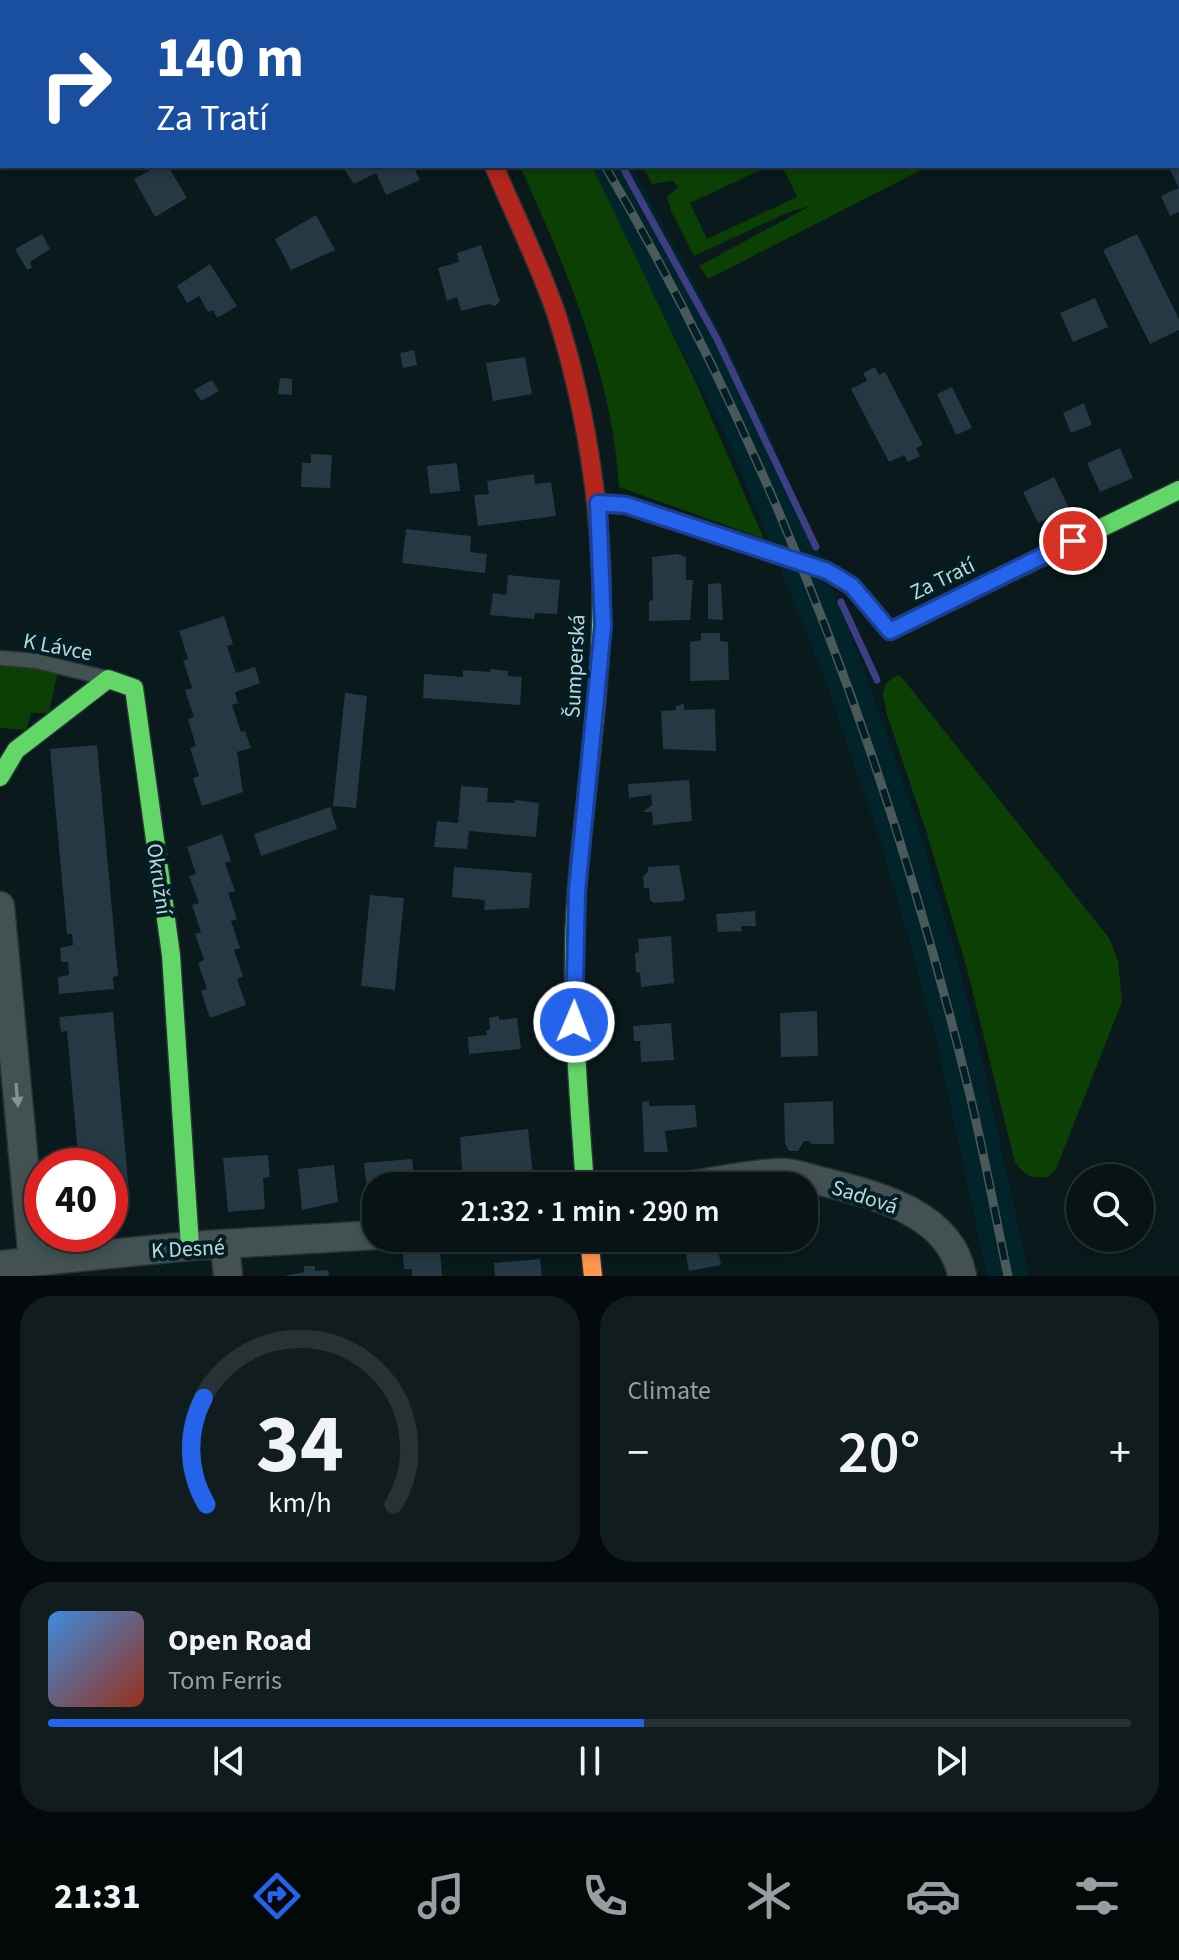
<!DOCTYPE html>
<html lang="en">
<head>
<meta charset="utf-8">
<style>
	body { margin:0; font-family:"Source Sans 3",sans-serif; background:#101c1e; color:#f1f3f6; height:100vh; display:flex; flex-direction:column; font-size:30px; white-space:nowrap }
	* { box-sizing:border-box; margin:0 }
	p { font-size:26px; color:#989ea0 }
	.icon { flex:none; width:44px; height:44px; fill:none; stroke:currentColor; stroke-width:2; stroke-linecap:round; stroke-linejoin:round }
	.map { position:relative; height:1276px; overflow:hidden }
	.drawer { display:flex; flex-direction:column; gap:20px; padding:20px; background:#040a0c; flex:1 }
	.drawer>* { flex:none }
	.guide { position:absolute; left:0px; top:0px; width:1180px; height:168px; box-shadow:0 4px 12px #0003,0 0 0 2px #283234; background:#1a4fa0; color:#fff; overflow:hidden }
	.controls { position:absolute; left:1066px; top:1164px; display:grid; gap:16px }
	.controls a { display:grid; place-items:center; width:88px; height:88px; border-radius:50%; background:#071315; box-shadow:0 4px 12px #0003,0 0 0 2px #283234; font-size:40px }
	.speed { position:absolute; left:24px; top:1148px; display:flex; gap:16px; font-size:40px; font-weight:700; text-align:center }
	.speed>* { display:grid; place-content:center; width:104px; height:104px; border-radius:50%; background:#071315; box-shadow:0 4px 12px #0003,0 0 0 2px #283234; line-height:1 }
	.speed .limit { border:12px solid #d22; background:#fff; color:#111 }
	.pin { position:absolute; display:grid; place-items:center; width:68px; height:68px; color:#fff; margin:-34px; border:4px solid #fff; border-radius:50%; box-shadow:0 2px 8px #0007 }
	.me { position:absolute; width:88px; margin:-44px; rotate:1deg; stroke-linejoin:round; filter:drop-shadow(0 0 6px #0008) }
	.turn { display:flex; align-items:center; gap:28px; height:168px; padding:0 24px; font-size:36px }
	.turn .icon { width:104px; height:104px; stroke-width:2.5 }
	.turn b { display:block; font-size:56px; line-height:68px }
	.big { font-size:60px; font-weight:600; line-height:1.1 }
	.drawer .tile { flex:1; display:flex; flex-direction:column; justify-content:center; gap:12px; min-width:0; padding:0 28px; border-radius:32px; background:#101c1e }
	.drawer .dial { align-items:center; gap:0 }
	.dial svg { height:208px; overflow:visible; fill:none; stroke:#283234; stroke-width:7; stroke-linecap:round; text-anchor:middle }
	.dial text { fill:#f1f3f6; stroke:none }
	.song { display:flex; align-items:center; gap:24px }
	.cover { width:96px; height:96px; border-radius:12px; background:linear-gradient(135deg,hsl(210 70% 55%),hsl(10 70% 35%)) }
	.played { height:8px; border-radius:4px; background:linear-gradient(90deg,#2563eb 55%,#283234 55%) }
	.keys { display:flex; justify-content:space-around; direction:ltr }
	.heat { display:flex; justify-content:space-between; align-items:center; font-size:44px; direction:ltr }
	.drawer .tiles { flex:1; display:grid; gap:20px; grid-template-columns:1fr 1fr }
	.tile:last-child { grid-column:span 2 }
	.trip { position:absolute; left:362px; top:1172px; width:456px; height:80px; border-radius:32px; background:#071315; box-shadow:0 4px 12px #0003,0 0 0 2px #283234; font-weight:600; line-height:80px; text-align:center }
	.tab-bar { display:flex; height:128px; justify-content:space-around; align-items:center; background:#030808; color:#989ea0 }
	.tab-bar .icon { width:56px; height:56px }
	.tab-bar .selected { color:#2563eb }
	.tab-bar b { font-size:36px; color:#f1f3f6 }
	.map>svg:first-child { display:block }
	.built { fill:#01242a }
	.green { fill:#0c3f04 }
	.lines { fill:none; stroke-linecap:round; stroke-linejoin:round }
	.stream { stroke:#3d3e84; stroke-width:7 }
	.building { fill:#243943 }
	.lane-casing { stroke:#283334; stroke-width:17 }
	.street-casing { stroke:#283334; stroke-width:31 }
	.fast-casing { stroke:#283334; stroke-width:21 }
	.slow-casing { stroke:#283334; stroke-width:21 }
	.jam-casing { stroke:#283334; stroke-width:21 }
	.lane { stroke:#435153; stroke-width:14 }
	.street { stroke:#435153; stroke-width:28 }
	.fast { stroke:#63d668; stroke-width:18 }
	.slow { stroke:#ff974d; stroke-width:18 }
	.jam { stroke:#b3261e; stroke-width:18 }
	.rail-casing { stroke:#4c595a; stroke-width:9 }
	.rail { stroke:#011f24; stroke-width:6; stroke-dasharray:18; stroke-linecap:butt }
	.oneway { fill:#829496 }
	.route-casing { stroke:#184099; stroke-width:20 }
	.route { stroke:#2563eb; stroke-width:14 }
	.labels { text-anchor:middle; stroke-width:8; stroke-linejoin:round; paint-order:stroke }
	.street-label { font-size:22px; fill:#c1d6da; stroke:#011f24 }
</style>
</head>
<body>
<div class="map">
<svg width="1179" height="1276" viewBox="0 0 1179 1276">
	<rect width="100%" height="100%" fill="#09191c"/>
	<path class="built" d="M585,166H632L724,339L769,433L819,553L863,666L917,822L949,931L978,1041L1029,1276H987L939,1051L910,942L878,834L825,680L732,450L638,262Z"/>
	<path class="green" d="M520,166H592L697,385L764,539L619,487C613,377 565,266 520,166Z
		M642,166H769L690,203L707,239L797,197L782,166H929L708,279L699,266L810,206L789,212L694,256L671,211L667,197L678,187L673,181L652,184Z
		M0,665L58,671L49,713H31L26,730L0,728Z
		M900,675L1109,938L1118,960L1122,1002L1056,1169L1048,1177C1031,1179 1024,1175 1015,1162L967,969L927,834L887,715L883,694L885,685L892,678Z"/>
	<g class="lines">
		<path class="stream" d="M523,0L524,2
			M622,166L717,339L816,547
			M841,602L877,680"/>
	</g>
	<path class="building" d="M158,166H168L187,198L155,217L134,179Z
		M342,166H413L420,180L386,195L376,173L354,184Z
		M1168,166H1179V212L1170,216L1161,196L1179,188Z
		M316,215L335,250L291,270L275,239Z
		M42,234L50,249L30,262L32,268L27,270L15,249Z
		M1137,234L1179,319V330L1150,344L1103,250Z
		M481,245L500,302L495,306L489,304L461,311L457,297L447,301L438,268L459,262L457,253Z
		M210,264L237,306L217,318L213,310L208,312L199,296L187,303L177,286Z
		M1095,298L1108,327L1073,342L1060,313Z
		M414,350L417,365L403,368L400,353Z
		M525,357L532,394L493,401L486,363Z
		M875,367L879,375L885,372L923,445L916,448L920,456L908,462L904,455L889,462L851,389L867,381L863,373Z
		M280,378L292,379V395L278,394Z
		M212,380L219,391L201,401L194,390Z
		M952,387L972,428L956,435L937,394Z
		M1084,403L1092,425L1071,433L1063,413Z
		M1120,448L1133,478L1100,492L1087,463Z
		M311,454L332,455L330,488L301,487L302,463H311Z
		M457,463L460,491L430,494L427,466Z
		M534,474L535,484L551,482L556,516L478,526L474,495L489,494L487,481Z
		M1054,477L1069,508L1038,523L1023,492Z
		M406,529L471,536L470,552L487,554L485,573L402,563Z
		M677,554L686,557V580H693L690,620L649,621V601L653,600L652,557Z
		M508,575L560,580L557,614L535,613L534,619L490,615L493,593L506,595Z
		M721,583L723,620L708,619V584Z
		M224,616L233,644L227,646L236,673L255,667L260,683L235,692L238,703L232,705L241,732L245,731L251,748L237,752L243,792L202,806L193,778L199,776L190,748L196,746L188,719L194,717L185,690L192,688L183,660L188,659L179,631Z
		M701,633H720V641L728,642L729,680L690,681V642L701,640Z
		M490,669L508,671V676L522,677L520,705L423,698L424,674L463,677V670L490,672Z
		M345,693L367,696L356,808L333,806Z
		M684,704V710L715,709L716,751L663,749L661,711L676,710V706Z
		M97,745L118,976L113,977L114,989L59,994L58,977L69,975L68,962H61L60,948L73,945L72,934H67L50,749Z
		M689,780L692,821L653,825L652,812H643L652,805L651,795L629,798L628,784Z
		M461,786L488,788L487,802L515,803V800L539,803L536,837L469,831L467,849L434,847L437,821L458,823Z
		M330,807L337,829L261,856L254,834Z
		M222,834L231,861L225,863L235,891L228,893L237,919L231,921L240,948L234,950L243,976L237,979L246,1005L210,1018L201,991L207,989L198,963L204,960L195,934L201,932L192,905L199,903L189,876L196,874L187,847Z
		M679,865L685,898L683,901L654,903L650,900L649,888H644L643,876L648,872V867Z
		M454,867L532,873L529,908L484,910L485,900L452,897Z
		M370,895L404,898L395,990L361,986Z
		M755,911L756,926H741L742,931L718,932L716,914Z
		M671,936L674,983L641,987L640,973L636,972L635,953L639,952L638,939Z
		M817,1011L818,1056L781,1057L780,1013Z
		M113,1012L130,1204L110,1206V1166H79L67,1031L61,1032L59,1017Z
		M499,1016V1020L517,1018L521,1049L469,1054L468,1037L487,1035L486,1031L490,1029L489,1018Z
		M671,1023L674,1060L641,1062L640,1041H634L633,1026Z
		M649,1101V1106L695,1105L697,1127L665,1131L668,1152H644L642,1102Z
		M833,1101L834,1144H811L809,1141H804L798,1151H789L785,1143L784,1103Z
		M528,1129L534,1185L463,1186L460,1137Z
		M268,1155L270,1177L263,1178L265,1209L228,1212L223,1158Z
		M412,1159L415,1186H376V1199L368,1200L364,1163Z
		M334,1165L338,1202L302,1210L298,1169Z
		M683,1238H720L722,1243L717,1244L721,1265L689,1271Z
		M440,1250L442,1276H412V1269H404L403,1253Z
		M540,1259L542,1276H495L494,1263Z
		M304,1266H315V1271L328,1270L329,1276H284L304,1272Z"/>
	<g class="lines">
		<g class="lane-casing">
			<path id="lane" d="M0,658L36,661L102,677"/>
		</g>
		<g class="street-casing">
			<path id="street" d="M0,906L33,1261
				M687,1186C714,1182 759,1172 785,1173C799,1174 814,1180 828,1183C878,1195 952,1215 962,1276
				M225,1246L228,1276
				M0,1265L190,1246L376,1235"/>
		</g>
		<g class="fast-casing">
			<path id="fast" d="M175,2L178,0
				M598,503L626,505L827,571L852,586L890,631L1179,490
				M0,777L16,750L108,679L134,688L171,955L190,1246
				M585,1186C578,1087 569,987 577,888C586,781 605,674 601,566"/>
		</g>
		<g class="slow-casing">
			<path id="slow" d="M404,0L406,2
				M0,108L2,107
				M589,1238L593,1276"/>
		</g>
		<g class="jam-casing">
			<path id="jam" d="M494,166C515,216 541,267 558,319C583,400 597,481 601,566"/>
		</g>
		<use href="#lane" class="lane"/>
		<use href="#street" class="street"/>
		<use href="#fast" class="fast"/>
		<use href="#slow" class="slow"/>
		<use href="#jam" class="jam"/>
		<g class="rail-casing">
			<path id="rail" d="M505,0L507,2
				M605,166C770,447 887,759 965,1075C982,1141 994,1209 1008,1276"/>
		</g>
		<use href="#rail" class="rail"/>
	</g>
	<defs><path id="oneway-solid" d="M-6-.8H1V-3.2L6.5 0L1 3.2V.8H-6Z" transform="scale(2)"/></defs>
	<use class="oneway" href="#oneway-solid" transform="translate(17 1095) rotate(85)"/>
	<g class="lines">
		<g class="route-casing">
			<path id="route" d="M574,1022L577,891L603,626L598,503L626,505L827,571L852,586L890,631L1073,541"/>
		</g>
		<use href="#route" class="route"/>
	</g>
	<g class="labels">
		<g class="street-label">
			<text transform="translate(942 578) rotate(-26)" y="8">Za Tratí</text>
			<text transform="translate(58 646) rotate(11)" y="8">K Lávce</text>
			<text transform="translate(574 666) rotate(-87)" y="8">Šumperská</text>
			<text transform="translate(160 879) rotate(82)" y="8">Okružní</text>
			<text transform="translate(865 1196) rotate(18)" y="8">Sadová</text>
			<text transform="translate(188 1248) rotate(-3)" y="8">K Desné</text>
		</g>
	</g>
</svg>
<div class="controls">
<a><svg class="icon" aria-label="search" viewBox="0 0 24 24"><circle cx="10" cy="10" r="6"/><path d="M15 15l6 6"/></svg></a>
</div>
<div class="speed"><div class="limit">40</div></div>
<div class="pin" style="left:1073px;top:541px;background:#d93025"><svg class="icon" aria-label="arrive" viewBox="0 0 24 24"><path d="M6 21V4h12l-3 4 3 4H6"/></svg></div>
<svg class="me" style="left:574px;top:1022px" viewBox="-20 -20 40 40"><circle r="17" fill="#2563eb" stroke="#fff" stroke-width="3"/><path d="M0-11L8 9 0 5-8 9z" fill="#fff"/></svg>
<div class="trip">21:32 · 1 min · 290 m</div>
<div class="guide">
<div class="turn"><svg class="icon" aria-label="right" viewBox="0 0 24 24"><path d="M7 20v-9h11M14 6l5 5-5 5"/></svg><div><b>140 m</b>Za Tratí</div></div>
</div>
</div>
<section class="drawer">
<div class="tiles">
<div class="tile dial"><svg viewBox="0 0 100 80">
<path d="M14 69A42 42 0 1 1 86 69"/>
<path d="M14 69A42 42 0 0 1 13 28" stroke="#2563eb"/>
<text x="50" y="56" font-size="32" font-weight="700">34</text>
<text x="50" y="72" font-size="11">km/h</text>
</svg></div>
<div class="tile"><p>Climate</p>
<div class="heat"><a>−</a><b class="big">20°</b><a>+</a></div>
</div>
<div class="tile">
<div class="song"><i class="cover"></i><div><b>Open Road</b><p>Tom Ferris</p></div></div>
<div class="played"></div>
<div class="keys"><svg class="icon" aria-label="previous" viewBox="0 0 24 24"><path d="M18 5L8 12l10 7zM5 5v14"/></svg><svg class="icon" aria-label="pause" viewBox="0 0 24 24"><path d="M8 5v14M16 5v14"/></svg><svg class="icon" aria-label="next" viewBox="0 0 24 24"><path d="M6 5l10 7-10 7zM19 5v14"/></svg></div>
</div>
</div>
</section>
<nav class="tab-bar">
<b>21:31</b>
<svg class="icon selected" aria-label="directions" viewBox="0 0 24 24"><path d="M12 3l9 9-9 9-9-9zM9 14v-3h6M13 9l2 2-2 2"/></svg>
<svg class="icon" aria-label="music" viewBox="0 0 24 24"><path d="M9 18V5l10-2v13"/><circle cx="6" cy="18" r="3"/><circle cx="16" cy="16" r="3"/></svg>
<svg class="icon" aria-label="phone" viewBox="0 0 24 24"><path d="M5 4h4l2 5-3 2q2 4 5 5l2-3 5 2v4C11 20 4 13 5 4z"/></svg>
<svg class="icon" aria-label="climate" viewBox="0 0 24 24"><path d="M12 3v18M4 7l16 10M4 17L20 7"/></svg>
<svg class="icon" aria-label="car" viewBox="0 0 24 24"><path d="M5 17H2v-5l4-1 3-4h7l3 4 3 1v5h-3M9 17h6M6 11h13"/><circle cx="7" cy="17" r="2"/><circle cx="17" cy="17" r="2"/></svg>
<svg class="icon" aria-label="filters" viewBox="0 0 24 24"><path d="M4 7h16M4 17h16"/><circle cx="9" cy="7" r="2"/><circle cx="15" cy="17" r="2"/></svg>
</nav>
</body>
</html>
